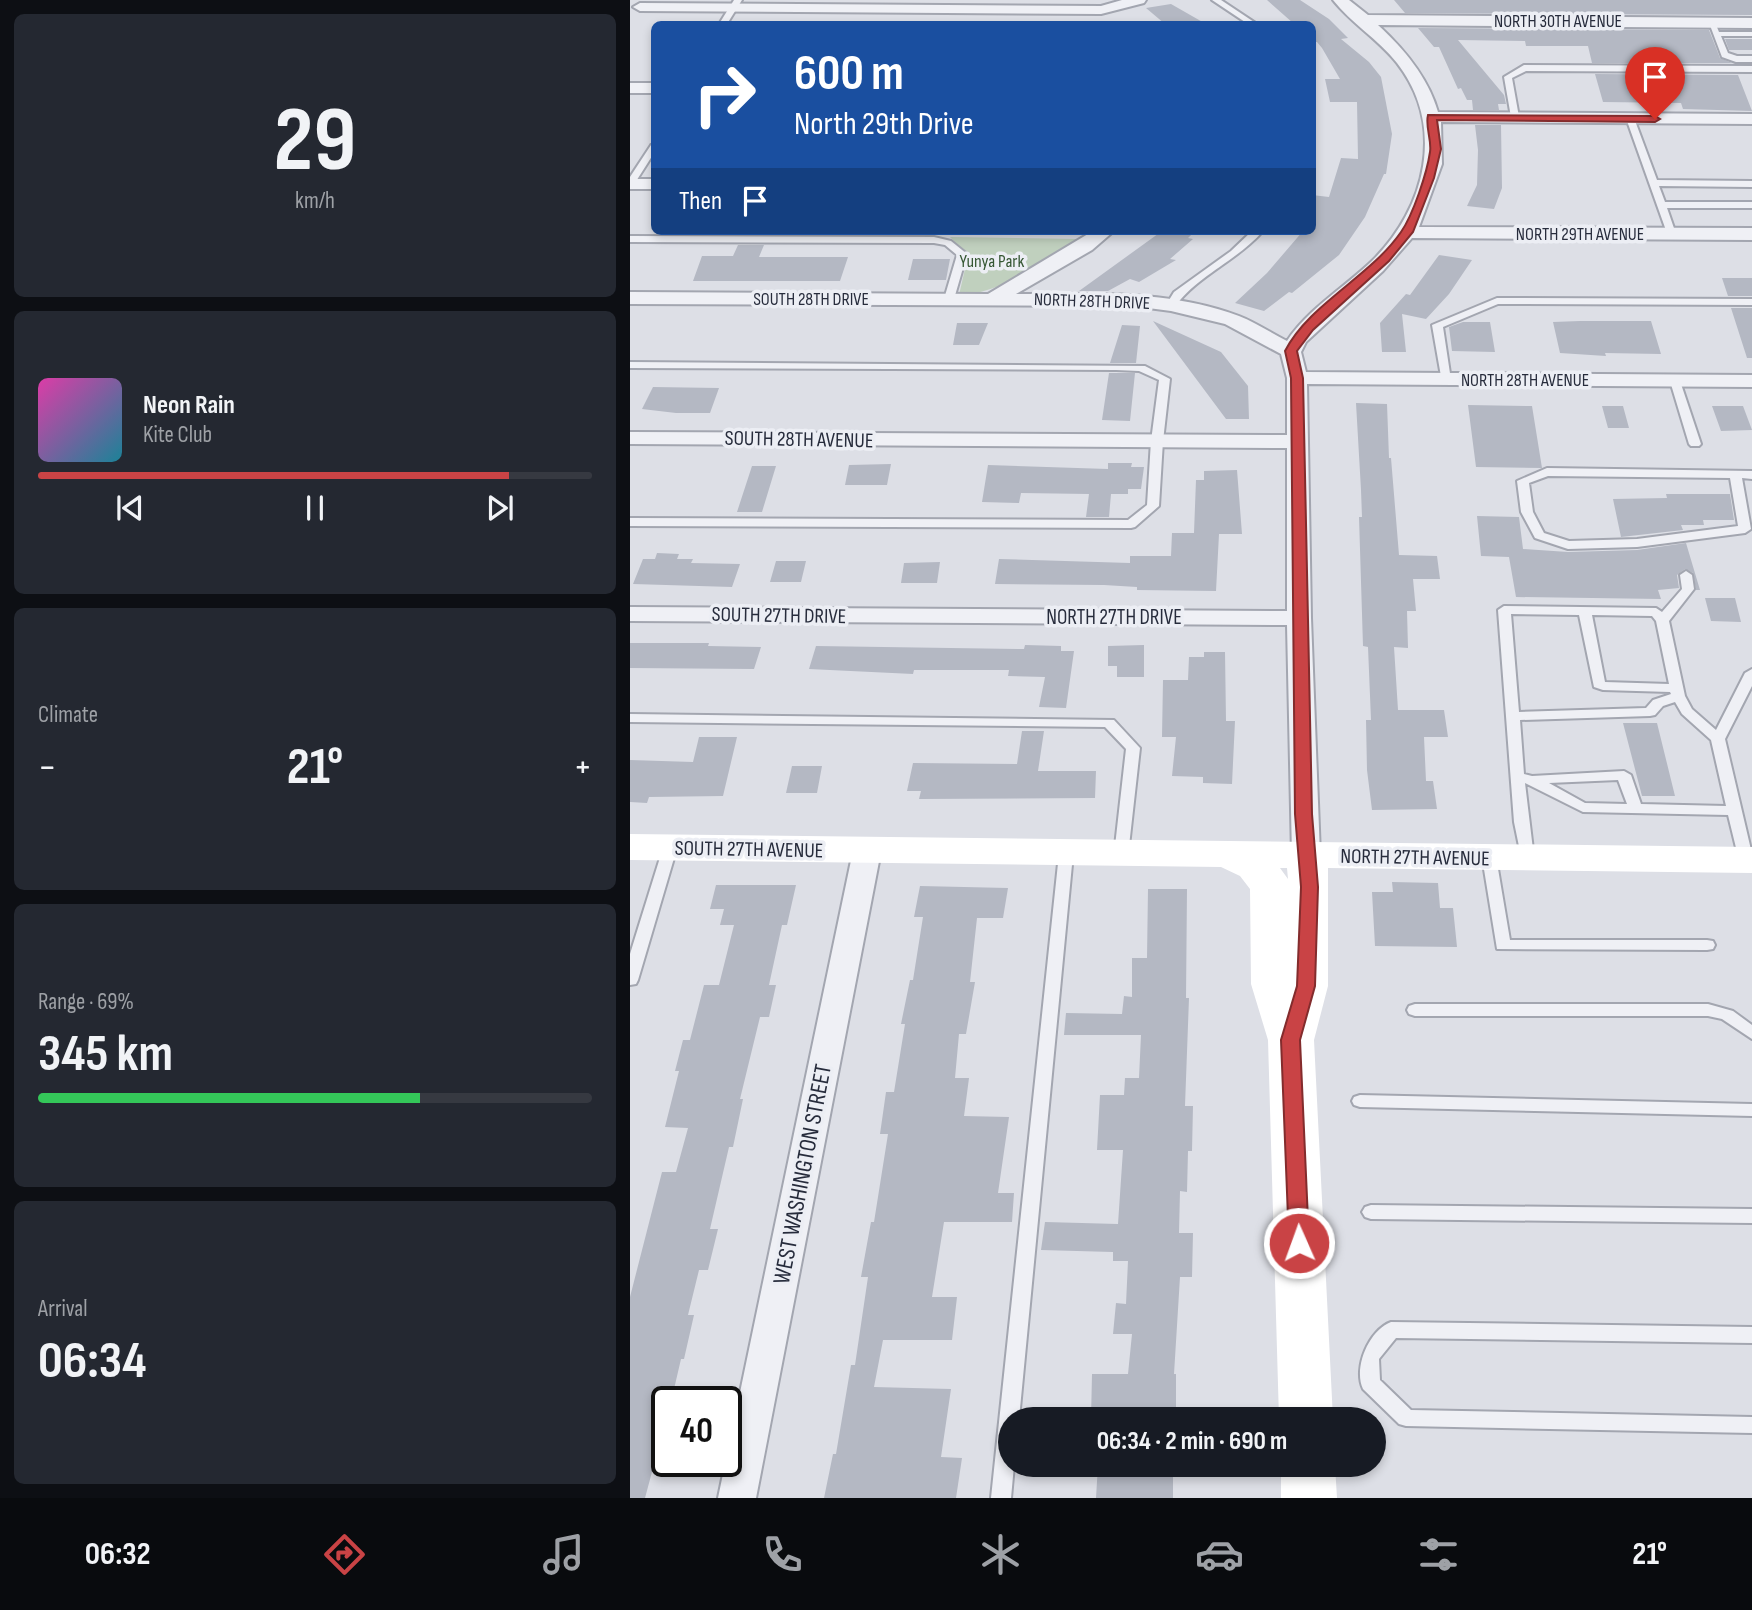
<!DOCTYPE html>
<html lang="en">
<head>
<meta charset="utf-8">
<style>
	body { margin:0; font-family:"Sofia Sans Condensed",sans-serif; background:#242831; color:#f1f3f6; height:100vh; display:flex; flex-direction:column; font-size:26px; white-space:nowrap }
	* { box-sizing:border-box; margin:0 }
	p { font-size:23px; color:#9ea1a6 }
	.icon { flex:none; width:38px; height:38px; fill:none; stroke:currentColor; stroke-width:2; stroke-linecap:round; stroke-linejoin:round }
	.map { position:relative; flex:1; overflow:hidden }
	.side { display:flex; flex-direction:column; gap:14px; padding:14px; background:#0d0f14; width:630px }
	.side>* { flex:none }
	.banner { position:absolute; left:21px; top:21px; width:665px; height:214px; border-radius:10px; box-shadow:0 4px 10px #0003; background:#1a4fa0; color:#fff; overflow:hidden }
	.speed { position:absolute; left:21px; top:1386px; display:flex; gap:14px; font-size:35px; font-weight:700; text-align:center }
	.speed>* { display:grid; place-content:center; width:91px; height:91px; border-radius:50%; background:#171b24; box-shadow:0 4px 10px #0003; line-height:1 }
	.speed .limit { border:4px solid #111; border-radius:10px; background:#fff; color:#111 }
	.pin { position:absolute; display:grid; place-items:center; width:60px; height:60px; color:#fff; margin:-72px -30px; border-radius:50% 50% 50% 0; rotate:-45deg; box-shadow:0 0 7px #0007 }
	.pin .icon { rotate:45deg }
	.me { position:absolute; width:77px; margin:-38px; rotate:358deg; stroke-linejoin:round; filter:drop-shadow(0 0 5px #0008) }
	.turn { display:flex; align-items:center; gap:24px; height:147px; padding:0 28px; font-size:32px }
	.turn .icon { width:91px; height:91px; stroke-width:2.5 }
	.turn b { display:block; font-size:49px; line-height:60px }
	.then { display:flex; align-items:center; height:66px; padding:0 28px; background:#0003; gap:14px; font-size:26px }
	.big { font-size:52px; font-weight:700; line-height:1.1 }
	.side .tile { flex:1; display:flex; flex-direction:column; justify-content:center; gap:10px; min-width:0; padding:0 24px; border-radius:10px; background:#242831 }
	.side .dial { align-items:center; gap:0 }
	.dial b { font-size:91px; line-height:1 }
	.song { display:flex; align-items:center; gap:21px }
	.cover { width:84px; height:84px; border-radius:10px; background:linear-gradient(135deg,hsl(320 70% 55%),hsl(190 70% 35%)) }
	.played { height:7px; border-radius:4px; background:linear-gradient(90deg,#c94345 85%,#363941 85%) }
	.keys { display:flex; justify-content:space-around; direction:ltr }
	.heat { display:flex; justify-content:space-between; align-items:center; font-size:38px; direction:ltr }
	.charge { height:10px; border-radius:5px; background:linear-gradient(90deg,#34c759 69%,#363941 0) }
	.trip { position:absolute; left:368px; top:1407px; width:388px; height:70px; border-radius:35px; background:#171b24; box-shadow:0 4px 10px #0003; font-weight:700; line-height:70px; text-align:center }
	.tabs { display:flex; height:112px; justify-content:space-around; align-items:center; background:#090b0e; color:#9ea1a6 }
	.tabs .icon { width:49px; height:49px }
	.tabs .selected { color:#c94345 }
	.tabs b { font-size:32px; color:#f1f3f6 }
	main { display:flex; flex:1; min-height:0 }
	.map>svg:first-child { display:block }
	.green { fill:#c0d0be }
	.building { fill:#b4b8c3 }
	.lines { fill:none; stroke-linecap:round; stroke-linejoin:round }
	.lane-casing { stroke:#a3a6b0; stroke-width:4 }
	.street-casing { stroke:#a3a6b0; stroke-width:4 }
	.lane { fill:#eff0f5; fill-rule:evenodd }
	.street { fill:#eff0f5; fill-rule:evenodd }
	.secondary { fill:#fff; fill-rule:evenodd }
	.route { fill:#c94345; stroke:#832c2d; stroke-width:2 }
	.labels { text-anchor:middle; stroke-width:7; stroke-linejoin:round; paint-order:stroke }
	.far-street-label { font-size:18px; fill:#272c3c; stroke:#eceef4 }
	.far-park-label { font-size:18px; fill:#365734; stroke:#eceef4 }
	.street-label { font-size:21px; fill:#272c3c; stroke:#eceef4 }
	.near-street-label { font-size:24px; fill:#272c3c; stroke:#eceef4 }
</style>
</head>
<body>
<main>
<section class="side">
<div class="tile dial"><b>29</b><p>km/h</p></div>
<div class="tile">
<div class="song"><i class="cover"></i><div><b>Neon Rain</b><p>Kite Club</p></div></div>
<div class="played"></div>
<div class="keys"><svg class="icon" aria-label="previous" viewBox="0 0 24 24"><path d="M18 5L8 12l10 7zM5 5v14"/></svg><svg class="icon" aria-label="pause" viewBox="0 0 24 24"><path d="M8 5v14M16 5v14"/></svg><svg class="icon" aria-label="next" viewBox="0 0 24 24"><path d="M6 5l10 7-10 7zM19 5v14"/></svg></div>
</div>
<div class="tile"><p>Climate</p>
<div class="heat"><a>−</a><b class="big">21°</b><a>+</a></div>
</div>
<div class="tile"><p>Range · 69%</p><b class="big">345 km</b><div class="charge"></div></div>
<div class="tile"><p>Arrival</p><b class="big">06:34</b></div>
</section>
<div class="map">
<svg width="1122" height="1498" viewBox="0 0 1122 1498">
	<rect width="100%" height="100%" fill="#dddfe6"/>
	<path class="green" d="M320,237L451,239C415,260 372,294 329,295L338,256Z"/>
	<path class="building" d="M637,0H670L699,19L718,38L711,39L739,62L751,77L762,134L756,174H754L735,217L709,255L662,293L659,292L634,311L605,303L637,273L673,231H682V195L699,197L711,158L728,159L727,102H700L695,79H710L692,48L687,42H682V24L663,23Z
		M764,0H1122V15L775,13Z
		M541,4L576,24H535L516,8Z
		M788,28L1079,30L1090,58L1102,63H962L958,46H896L895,41L828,40L874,95L876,104H868L869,110H843L842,100H837L831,88L828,89L809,47H804Z
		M1095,39H1122V50H1099Z
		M965,74L1108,75L1122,111L1053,109L1051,103L973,102Z
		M845,125H871L872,188L864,209L837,206L847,185L848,150Z
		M532,231H565L558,238L563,239L540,259L546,260L509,282L500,279L478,291H449Z
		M108,245H134L129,257H218L210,281H63L72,256H103Z
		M809,255L842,260L819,294L796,319L772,314L776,352H752L750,323L776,294L780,295Z
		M283,259H320L316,280H278Z
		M1092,278H1122V296H1098Z
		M1101,308H1122V358H1117Z
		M523,321L591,352L618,386L619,419H596Z
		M950,321H1021L1031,354L975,353L976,356L930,353L923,322Z
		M833,322H860L865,352L822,351L819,327Z
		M327,323H358L349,345H323Z
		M492,325L510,326L506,363H480Z
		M479,373H505L500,421L472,420Z
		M23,387L89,388L80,413H46L12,409Z
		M726,403L757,404L759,458H761L769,555L807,556L810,579H783L786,611H777L778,648L764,647L768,710H814L818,737H794L796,781H803L807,809L742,810L737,770L736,720H741L738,647L733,646L729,517H732L731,490Z
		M838,405L902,406L912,468L846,467Z
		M972,406H993L999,428H978Z
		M1082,406H1113L1122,430L1091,431Z
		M478,463H502L501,467H514L511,489H498V494H481L479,517H456L459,494L391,493L389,503L352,502L358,465L478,469Z
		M261,464L257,485H215L219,465Z
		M122,466H146L132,512H107Z
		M607,470L612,534H589L586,591L507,590V587L474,585L365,584L369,559L500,563V556H541L542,533H564L566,480H574V471Z
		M1036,494H1100L1104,520H1073L1074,525H1051L1053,530L991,537L983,499L1037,498Z
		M847,516L889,517L893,549L938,552L1007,550L1056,543L1070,590H1066L1063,573L1055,569L1047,575L1049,588L1028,590L1031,599L886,597L879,557L851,556Z
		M27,553L49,554L47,559H63L61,563L110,564L102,587L3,584L13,559H25Z
		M146,561H176L171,582H140Z
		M310,562L307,583H271L274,563Z
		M1075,598H1105L1111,622L1081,621Z
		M0,643H79L78,646L131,647L124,669L0,668Z
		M395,645L431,646V651H444L436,708L409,707L415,677L378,676L379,670H284L283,674L179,669L186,646L394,649Z
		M514,645V677H487V666H478V646Z
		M574,652H595L596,721H605L602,784L573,783V777L542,776L546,737H532L533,680H558L559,657H574Z
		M993,723H1027L1045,796H1012Z
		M392,731H414L408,771H466L465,798L289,799L291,791H277L283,763L387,764Z
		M69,737H107L93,796L19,797L17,803L0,802V760L63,762Z
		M162,766H192L187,793H156Z
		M762,882L808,883L810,908H823L827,947L745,946L742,892H763Z
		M86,885H166L157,925H152L139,985H146L139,1017H130L110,1099H113L103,1147H99L80,1229H88L78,1270H69L58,1315H64L54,1359H51L41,1402H37V1423L33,1442H30L15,1498H0V1297L32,1172H46L58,1128L35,1127L49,1071H45L53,1040H60L74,985H89L104,925H90L94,909H80Z
		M290,886L378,888L373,918H347L340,982H345L336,1034H329L325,1078H339L334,1116L379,1117L368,1193H384L382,1222H314L302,1297H327L322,1340H253L244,1387L321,1389L311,1457L332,1458L326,1498H194L203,1454H206L221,1365H225L238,1277H231L241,1222H244L258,1134H250L256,1092H264L275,1024H271L280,980H283L293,917H284Z
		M518,889H557L556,998H559L555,1106H563L562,1151H558L557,1192L550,1191L549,1233H563L562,1277H550L544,1374H546V1419H461L462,1374H498L502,1334H483L486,1303L496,1304L498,1261H483V1252L411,1250L415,1222L488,1224L493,1150H467L470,1095H494L495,1078H509L511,1035H434L436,1013L492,1014L494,996L502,997V958H517Z
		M468,1465H543V1498H466Z"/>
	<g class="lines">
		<g class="lane-casing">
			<path id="lane" d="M104,0H112L97,24H89Z
				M582,0H591L627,24H618Z
				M1078,20H1084L1089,32H1122V36H1091L1098,53L1107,56H1122V62H1106L1092,57Z
				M894,65L1122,66V72L896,71L882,78L889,117L885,120L881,117L874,77Z
				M997,116L1004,118L1027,180L1122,181V187L1029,186L1035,202H1122V208H1037L1046,234L1038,236L996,118Z
				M24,144V153L3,186L0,187V177L21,145Z
				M622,231H633C608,260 564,278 545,307H537L536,305L544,292L601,251Z
				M0,236L304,237L321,241L337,254L324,299L319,302L314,299L327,255L315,245L304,243L0,242Z
				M867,298L1122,299V305L868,304L813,327L821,380L820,382H812L802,325Z
				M0,362L515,366L540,379L533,441L529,506L505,527L501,528L0,526V518L498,520L517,505L521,441L529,380L509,371L486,370L0,368Z
				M1045,378L1050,381L1071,444L1069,446H1061L1059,444L1040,381Z
				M917,468L1122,471V479L1112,478L1121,529L1115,533L1007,547L938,549L905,538L891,512L887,481ZM918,476L1100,478L1108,526L1007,539L939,541L914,533L903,512L899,483Z
				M1056,571L1062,575L1064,589L1039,621L1055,696L1062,709L1086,730L1115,673L1122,669V686L1095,739L1122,854V862L1116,865L1109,860L1098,815L953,812L895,783L904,858L902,861H892L884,822L868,610L874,606L1026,608L1032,612L1052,589L1050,575ZM881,614L949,615L964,687L973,690L1040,692L1041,694L1023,700L1016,708L889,712ZM962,615L1022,616L1026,621L1039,684L975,682ZM1045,702L1052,714L1081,740L1096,806L1011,804L1001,775L994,771L902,776L894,774L890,720L1020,716L1025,715L1033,706ZM988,780L997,804L955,803L919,783Z
				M0,714L484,720L510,748L498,855L491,860L484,855L496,749L475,727L0,722Z
				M40,843L47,848L8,980L6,984L0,985V954L33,848Z
				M436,849L443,854L389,1419H380V1465H384L381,1498H361L429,854Z
				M859,852L866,857L880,940H1077L1083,941L1085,945L1083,949L1077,950L867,949L852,857Z
				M785,1004H1078L1103,1011L1122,1025V1039L1092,1019L1078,1016H785L779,1014L777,1010L779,1006Z
				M730,1095L1122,1104V1116L730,1107L724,1105L722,1101L724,1097Z
				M741,1205L1122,1209V1223L741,1219L735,1217L732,1212L735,1207Z
				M761,1322L1122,1327V1343L766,1338L749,1359L750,1380L781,1410L1122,1417V1433L776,1426L769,1424L733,1389C723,1368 739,1330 761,1322Z"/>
		</g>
		<g class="street-casing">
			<path id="street" d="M492,0H516L514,3L471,14L10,11L3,7L10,3L471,6Z
				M703,0H719L738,15L1122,18V28L748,25C774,49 798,77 808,112L1122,114V124L811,122L812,164L789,227L1122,228V240L782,238L753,271L676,342L671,352L676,372L1122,375V387L677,384L681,618L690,855L686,861L676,864L666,861L662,855L657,625L0,621V607L657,611V448L0,444V432L657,435V378L651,354L595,324L541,311L503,306L0,304V292L358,294L463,231H484L462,250L386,294C460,294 538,289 609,316C625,322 641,333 657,341C678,309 715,287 742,261C796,208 816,126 767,63C748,39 721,23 703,0Z
				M0,83H24V93H0Z
				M0,179H24V189H0Z
				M237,842L247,845L251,851L126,1498H88L223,851L227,845Z"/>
		</g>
		<use href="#lane" class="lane"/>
		<use href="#street" class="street"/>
		<path class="secondary" d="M0,834L1122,847V873L698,868V986L684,1040L703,1419H649L638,1040L621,984L620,889L610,876L591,867L0,860ZM650,868H657L658,879Z
			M651,1465H705L707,1498H651Z"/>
	</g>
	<path class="route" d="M798,115L1025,116L1030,119L1025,122L807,120L811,149L804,178L783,232L759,261L683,330L667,351L673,378L682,814L688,887L685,986L670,1040L679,1243L676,1248L669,1251L662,1248L659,1243L651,1040L667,986L671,887L665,814L661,378L655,351C679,304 740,277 771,232C783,215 797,173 800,152C802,140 795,127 798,115Z"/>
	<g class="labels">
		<g class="far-street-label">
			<text x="928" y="27">NORTH 30TH AVENUE</text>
			<text x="950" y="240">NORTH 29TH AVENUE</text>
			<text x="181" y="305">SOUTH 28TH DRIVE</text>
			<text transform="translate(462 301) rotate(2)" y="6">NORTH 28TH DRIVE</text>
			<text x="895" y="386">NORTH 28TH AVENUE</text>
		</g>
		<g class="far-park-label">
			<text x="362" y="267">Yunya Park</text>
		</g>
		<g class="street-label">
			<text transform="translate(169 439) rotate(1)" y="7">SOUTH 28TH AVENUE</text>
			<text transform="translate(149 615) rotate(1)" y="7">SOUTH 27TH DRIVE</text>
			<text x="484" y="624">NORTH 27TH DRIVE</text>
			<text transform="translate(119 849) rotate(1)" y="7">SOUTH 27TH AVENUE</text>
			<text transform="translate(785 857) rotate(1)" y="7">NORTH 27TH AVENUE</text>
		</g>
		<g class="near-street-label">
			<text transform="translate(172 1174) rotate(-79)" y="8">WEST WASHINGTON STREET</text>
		</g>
	</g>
</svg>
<div class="speed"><div class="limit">40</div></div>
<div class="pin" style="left:1025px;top:119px;background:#d93025"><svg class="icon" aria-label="arrive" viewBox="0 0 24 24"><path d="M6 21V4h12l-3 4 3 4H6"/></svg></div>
<svg class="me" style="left:669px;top:1243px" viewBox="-20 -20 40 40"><circle r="17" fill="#c94345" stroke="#fff" stroke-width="3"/><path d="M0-11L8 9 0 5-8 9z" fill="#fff"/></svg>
<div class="trip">06:34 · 2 min · 690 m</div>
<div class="banner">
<div class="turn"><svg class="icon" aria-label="right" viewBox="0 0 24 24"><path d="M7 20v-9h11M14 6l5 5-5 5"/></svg><div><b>600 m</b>North 29th Drive</div></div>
<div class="then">Then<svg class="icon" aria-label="arrive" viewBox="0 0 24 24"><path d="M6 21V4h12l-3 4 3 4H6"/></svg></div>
</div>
</div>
</main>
<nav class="tabs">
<b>06:32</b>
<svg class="icon selected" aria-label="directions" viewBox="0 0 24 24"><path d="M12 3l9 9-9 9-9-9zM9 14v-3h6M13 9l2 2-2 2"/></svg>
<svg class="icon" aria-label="music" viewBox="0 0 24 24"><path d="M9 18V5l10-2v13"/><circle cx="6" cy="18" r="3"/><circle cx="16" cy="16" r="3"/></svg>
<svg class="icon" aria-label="phone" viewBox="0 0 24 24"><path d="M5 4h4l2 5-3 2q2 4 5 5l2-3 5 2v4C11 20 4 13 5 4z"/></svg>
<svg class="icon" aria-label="climate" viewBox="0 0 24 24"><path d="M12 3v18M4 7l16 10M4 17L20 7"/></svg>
<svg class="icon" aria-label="car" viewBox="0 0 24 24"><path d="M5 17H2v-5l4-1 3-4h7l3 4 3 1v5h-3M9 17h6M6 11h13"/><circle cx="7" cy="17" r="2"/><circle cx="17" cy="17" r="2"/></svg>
<svg class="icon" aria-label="filters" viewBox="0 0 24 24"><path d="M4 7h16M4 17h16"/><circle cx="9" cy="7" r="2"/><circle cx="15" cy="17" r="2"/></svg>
<b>21°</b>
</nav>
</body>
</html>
